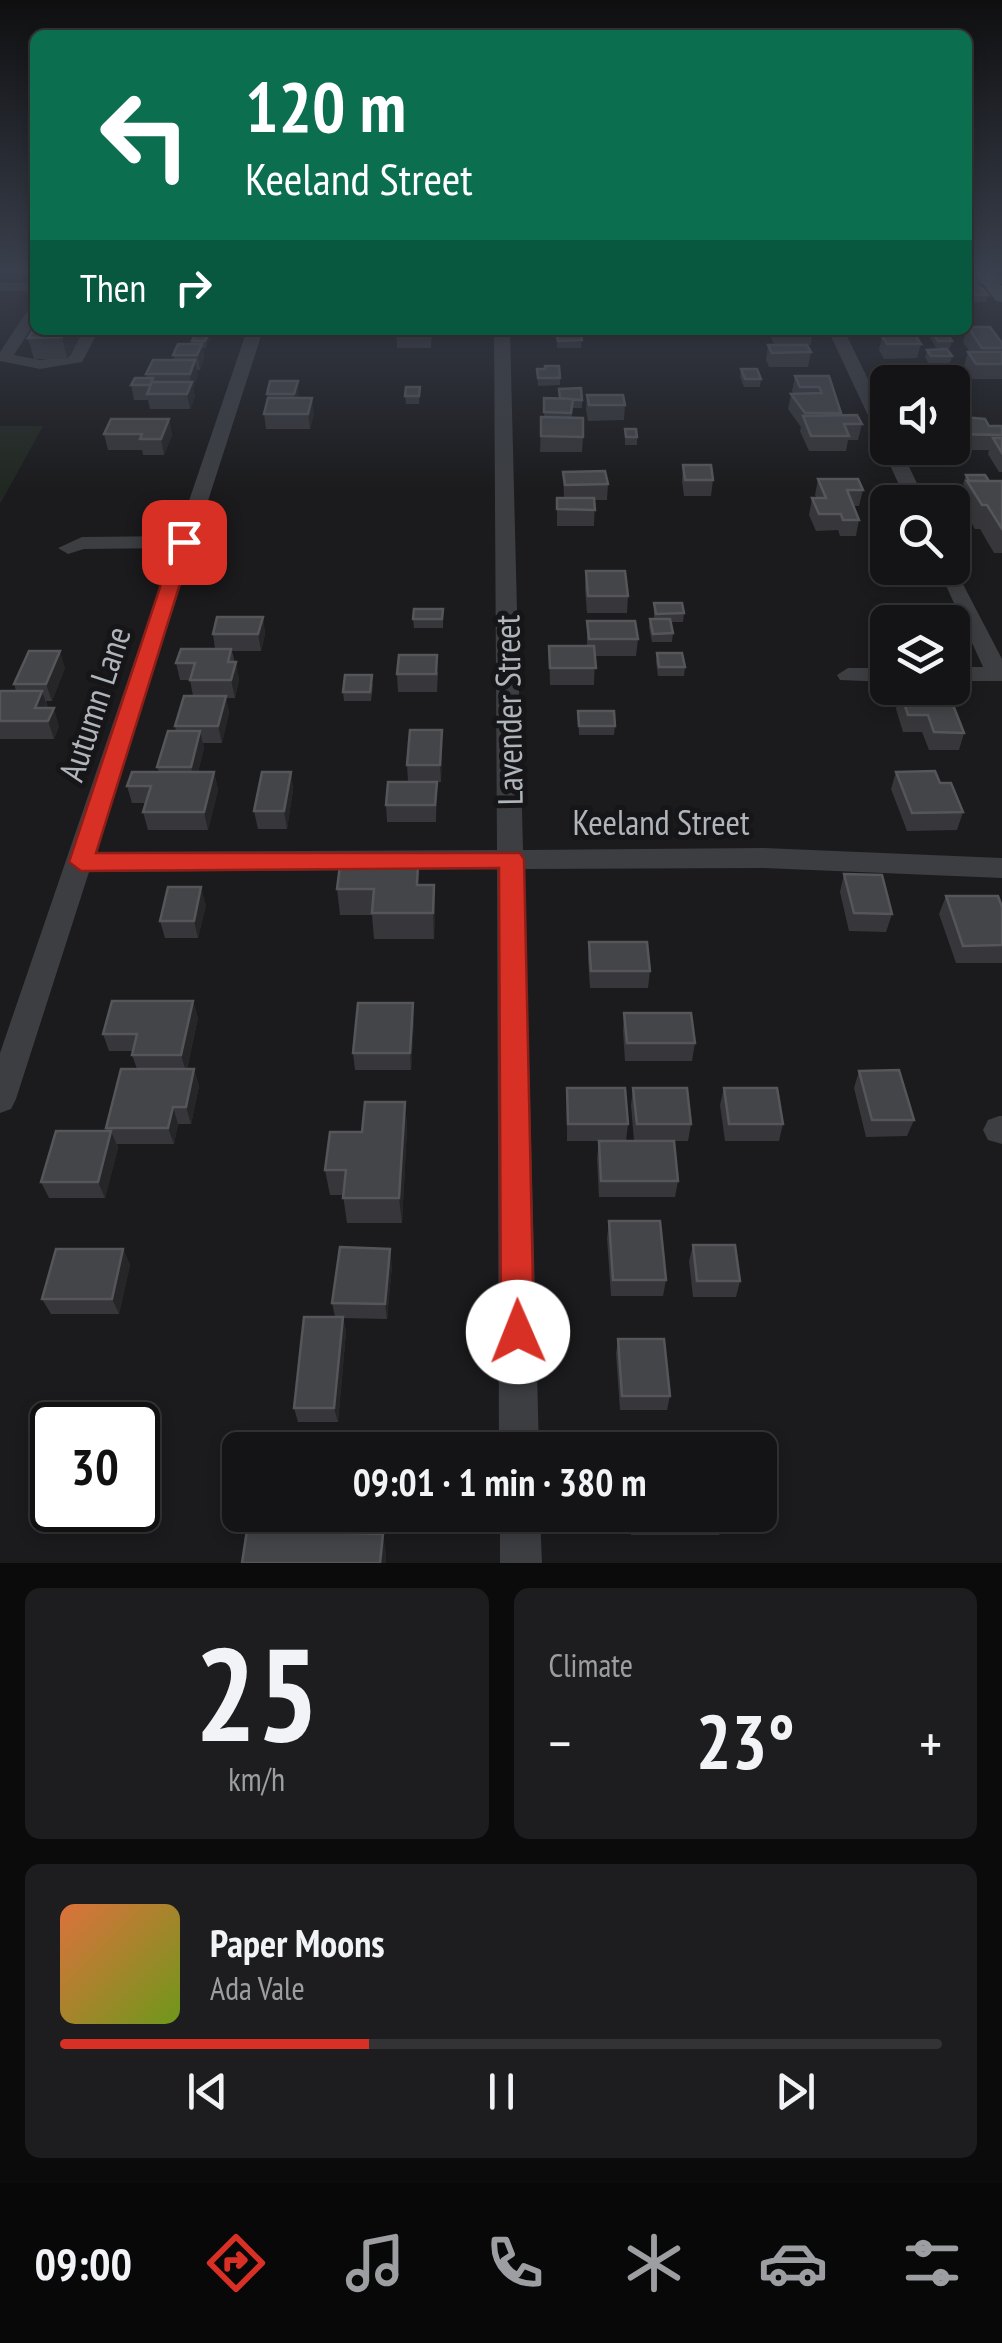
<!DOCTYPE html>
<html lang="en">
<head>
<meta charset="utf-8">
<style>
	body { margin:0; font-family:"PT Sans Narrow",sans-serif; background:#1d1d1f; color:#f1f3f6; height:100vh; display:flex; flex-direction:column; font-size:38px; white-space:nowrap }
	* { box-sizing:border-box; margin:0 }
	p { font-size:32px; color:#9d9ea1 }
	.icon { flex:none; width:55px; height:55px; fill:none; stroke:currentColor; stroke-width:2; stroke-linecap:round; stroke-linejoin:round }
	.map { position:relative; height:1563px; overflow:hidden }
	.side { display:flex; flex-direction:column; gap:25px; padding:25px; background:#0b0b0c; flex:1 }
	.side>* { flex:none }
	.top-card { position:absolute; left:30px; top:30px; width:942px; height:305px; border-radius:15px; box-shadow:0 5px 15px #0003,0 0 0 2px #333335; background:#0b6e4f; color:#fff; overflow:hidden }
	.tools { position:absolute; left:870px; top:365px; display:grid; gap:20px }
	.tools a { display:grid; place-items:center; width:100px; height:100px; border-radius:15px; background:#141416; box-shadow:0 5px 15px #0003,0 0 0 2px #333335; font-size:50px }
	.speed { position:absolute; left:30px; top:1402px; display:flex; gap:20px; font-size:50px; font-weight:700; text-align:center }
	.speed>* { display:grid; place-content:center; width:130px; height:130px; border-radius:50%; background:#141416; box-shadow:0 5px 15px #0003,0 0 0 2px #333335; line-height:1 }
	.speed .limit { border:5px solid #111; border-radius:15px; background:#fff; color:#111 }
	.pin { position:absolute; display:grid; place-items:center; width:85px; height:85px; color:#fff; margin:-42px; border-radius:20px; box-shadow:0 5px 15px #0006 }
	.me { position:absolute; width:110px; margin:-55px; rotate:359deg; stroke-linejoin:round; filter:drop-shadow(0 0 8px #0008) }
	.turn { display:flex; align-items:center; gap:35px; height:210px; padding:0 50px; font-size:45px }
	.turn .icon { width:130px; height:130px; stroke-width:2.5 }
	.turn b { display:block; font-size:70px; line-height:85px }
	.then { display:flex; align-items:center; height:95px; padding:0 50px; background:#0003; gap:20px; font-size:38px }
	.big { font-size:75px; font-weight:800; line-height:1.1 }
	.side .card { flex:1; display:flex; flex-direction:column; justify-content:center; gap:15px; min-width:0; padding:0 35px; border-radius:15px; background:#1d1d1f }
	.side .dial { align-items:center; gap:0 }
	.dial b { font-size:130px; line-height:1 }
	.song { display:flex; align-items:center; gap:30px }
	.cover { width:120px; height:120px; border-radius:15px; background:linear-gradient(135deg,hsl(20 70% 55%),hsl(80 70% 35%)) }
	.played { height:10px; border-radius:5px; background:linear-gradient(90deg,#d93025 35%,#333335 35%) }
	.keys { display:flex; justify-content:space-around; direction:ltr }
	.heat { display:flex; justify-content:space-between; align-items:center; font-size:55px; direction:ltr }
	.side .tiles { flex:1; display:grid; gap:25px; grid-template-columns:1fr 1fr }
	.card:last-child { grid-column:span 2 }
	.trip { position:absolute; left:222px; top:1432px; width:555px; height:100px; border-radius:15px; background:#141416; box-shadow:0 5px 15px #0003,0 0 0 2px #333335; font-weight:800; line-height:100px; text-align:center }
	.menu { display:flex; height:160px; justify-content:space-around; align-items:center; background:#080809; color:#9d9ea1 }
	.menu .icon { width:70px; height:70px }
	.menu .current { color:#d93025 }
	.menu b { font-size:45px; color:#f1f3f6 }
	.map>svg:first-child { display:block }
	.green { fill:#212821 }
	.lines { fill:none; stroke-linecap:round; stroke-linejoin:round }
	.minor { fill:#3c3e42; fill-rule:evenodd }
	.major { fill:#585c60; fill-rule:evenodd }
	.wall { fill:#37373b }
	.shaded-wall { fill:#262629 }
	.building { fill:#444548; stroke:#55565a; stroke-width:2.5 }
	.route { fill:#d93025; stroke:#8d1f18; stroke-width:2.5 }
	.labels { text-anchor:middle; stroke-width:10; stroke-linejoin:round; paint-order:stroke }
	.street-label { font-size:35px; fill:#afb5bb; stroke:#161618 }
</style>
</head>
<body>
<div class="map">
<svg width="1002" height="1563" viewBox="0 0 1002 1563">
	<rect width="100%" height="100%" fill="#1b1b1d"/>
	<path class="green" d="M0,426H43L0,504Z"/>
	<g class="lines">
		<path class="minor" d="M968,276H1002V284H968Z
			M0,283H35V291H0Z
			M35,306V322L14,355L40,360L70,356L83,330H99L82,362L40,369L0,361V352L30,307Z
			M247,330H263L95,852L497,850L494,330H510L523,850L764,848L1002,858V878L764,868L524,869L539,1450H499L497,869L89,872L16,1099L11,1109L0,1113V1053L173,548L84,549L68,554L58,548L82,537L177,536Z
			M828,330H844L888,420V448H900L926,502H907L882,448L886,444L879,439Z
			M952,563L1002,659V681H952V667H983L938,568H952Z
			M848,668H888V682L840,680L837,675Z
			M999,1116H1002V1144L988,1140L983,1130L988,1120Z
			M500,1515H540L542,1563H500Z"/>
		<path class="major" d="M974,272H991L1002,286V302L996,301Z"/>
	</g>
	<path class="wall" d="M968,284L988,295L986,302H968Z
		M968,327L1002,343V379H972L964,366L968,352H970L963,342Z
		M35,330H84L67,359H34L28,338Z
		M432,330L431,348H397L396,333Z
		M773,330H813L811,345H807L811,352L808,367H769L766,360L768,345L774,344L771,337Z
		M926,330H945L952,341L950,348H936Z
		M556,331L582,340L581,348H557Z
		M212,336L206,348H203L204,359L200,370H197L198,375L193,388L195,397L190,409H150L148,400H134L131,385L147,378L146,374L174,360L173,355L193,344L192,341Z
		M882,336L921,344L917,358L884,359L879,350Z
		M927,350L952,356L950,364H929L925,357Z
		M537,369L560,378V385L538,386Z
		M741,369L761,379L760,387H744L740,377Z
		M795,376H829L841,415L862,424L858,440H848L846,451H809L800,431L801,427L788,409L791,394H794L792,391Z
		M270,381L299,397V398L314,414L310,429H266L264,414Z
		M420,387L419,404H406L405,396Z
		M559,389L582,400V408H572V418L583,437L582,452H540L541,417H544V398H559Z
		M587,395L625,405L624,420L588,421L586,410Z
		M952,416L989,426H1002V472H999L988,454L989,450H931L930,448H952Z
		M169,419L172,435L164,455H143L142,450H108L104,434Z
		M625,429L637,437V445H625Z
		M683,465L713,480L711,496H684L682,481Z
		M563,472L608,484L607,500H595L594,526H557V498H564Z
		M966,475L989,481H1002V553H994L980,529H975L961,505L966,487L963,484Z
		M818,479L863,490L859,506H854L859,520L856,536H840L838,530L816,531L809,515L812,498H817L815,495Z
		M586,571L628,596L627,613H587L585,588Z
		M654,603L684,613L683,622H670L673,633L672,642H652L649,627L650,619H654Z
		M443,609V628H414L413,619Z
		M888,615L938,622H888V642L883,632Z
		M263,617L265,634L261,651H232L239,679L235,698H226L229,713L222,743H203L204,748L198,772H214L218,790L208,830H148L143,812L146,803H132L127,786L159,772L157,767L176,731L175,726L193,696L190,680H180L176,663L215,649L213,634Z
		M587,621L638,639L636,656H595L594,685H550L549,646H587Z
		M657,653L685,667L684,676H658L656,662Z
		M65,668L52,701H46L48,708L59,726L54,739H0V691H16L14,684Z
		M438,672L437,692H398L397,674Z
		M373,684L371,701H344L343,692Z
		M900,691L964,733L959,750H929L922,732H903L896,709Z
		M578,711L615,726L614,735H579Z
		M442,747L441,782H408L407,765Z
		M291,772L293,790L287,829H258L254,811Z
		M896,772L940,783L963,812L957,830L907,831L891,789Z
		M437,782L436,822H387L386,805Z
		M844,874L892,914L886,932L849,931L840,892Z
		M420,885H434L435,911L434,939H374L372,915H340L337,889Z
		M946,896L1002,907V963H956L939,914Z
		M206,905L198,938H165L160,921Z
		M589,942L650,971L648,988H590L588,959Z
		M193,1001L198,1018L187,1069H194L199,1086L191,1124H178L174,1144H117L118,1148L105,1198H49L41,1182L107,1131L106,1128L137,1069L132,1055L133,1051H109L103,1034Z
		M624,1013L695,1043L692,1061H625L623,1031Z
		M414,1020L411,1070H355L353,1053Z
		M859,1071L914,1120L907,1136L866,1137L854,1088Z
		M567,1088L628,1124L626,1141H567Z
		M633,1088L691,1124L688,1141H634L631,1105Z
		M724,1088L783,1124L779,1141H725L720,1105Z
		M405,1102L407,1127L402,1223H347L343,1195H330L325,1170L362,1132Z
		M599,1141L678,1181L675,1197H599L597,1158Z
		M609,1221L666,1280L663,1296H611L607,1238Z
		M693,1245L740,1281L736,1297H693L689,1261Z
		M123,1249L130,1265L119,1314H51L42,1299Z
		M392,1265L387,1319L343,1318L346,1332L338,1422H298L294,1408L335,1317L332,1303Z
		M618,1339L670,1396L667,1410H620L616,1354Z
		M310,1515H399V1521H312Z
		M630,1515H723L724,1522L719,1535H631Z"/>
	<path class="shaded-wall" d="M66,330H84L67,359L62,337Z
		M210,330L212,336L206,348L205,341Z
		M202,344L204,359L200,370L197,355Z
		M195,360L198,375L193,388L195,397L190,409L187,394L191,384L190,374Z
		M298,381L299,397L296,409L294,394Z
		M312,398L314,414L310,429L308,414Z
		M169,419L172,435L164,455L161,439Z
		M263,617L265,634L261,651L258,634Z
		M60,651L65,668L52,701L46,684Z
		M236,662L239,679L235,698L231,680Z
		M42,691L48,709L35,708Z
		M226,696L229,713L222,743L218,726Z
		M54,708L59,726L54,739L48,721Z
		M442,730V747L441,782L440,765Z
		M200,731L204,748L195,784L191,767Z
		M214,772L218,790L208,830L204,812Z
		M291,772L293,790L287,829L284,811Z
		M434,885L435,911L434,939L433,913Z
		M201,887L206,905L198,938L194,921Z
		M193,1001L198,1018L186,1072L181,1055Z
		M413,1003L414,1020L411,1070L410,1053Z
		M194,1069L199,1086L191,1124L186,1107Z
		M405,1102L407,1127L402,1223L399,1198Z
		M173,1107L178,1124L174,1144L168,1128Z
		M111,1131L118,1148L105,1198L98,1182Z
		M123,1249L130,1265L119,1314L112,1299Z
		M390,1249L392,1265L387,1319L385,1304Z
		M343,1317L346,1332L338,1422L334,1408Z
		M383,1534L386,1553V1563H380Z"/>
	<path class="building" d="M968,284H973L983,289L988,295H968Z
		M35,327V330H66L62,337L28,338Z
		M968,327H990L1002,343V348H982Z
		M197,330H210L205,341H192Z
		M397,330H431V333H396Z
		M931,330H945L952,341H938Z
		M556,331H580L582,340L558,341Z
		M915,335L921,344H887L882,336Z
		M178,344H202L197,355H173Z
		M768,345H807L811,352L772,353Z
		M947,349L952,356H931L927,350Z
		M968,352H1002V364H976Z
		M153,360H195L190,374H146Z
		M545,366H559L560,378H538L537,369H545Z
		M741,369H757L761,379H745Z
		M795,376H829L841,413H805L791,394L822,393L819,387H800Z
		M135,378H153L150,385H131Z
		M270,381H298L294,394H267Z
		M152,382H192L187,394H147Z
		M406,387H420L419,396H405Z
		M581,388L582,400L560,398L559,389Z
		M587,395H623L625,405H589Z
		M268,398H312L308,414H264Z
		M544,398L573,399L571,413L544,412Z
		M857,415L862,424H844L849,436H811L803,416Z
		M952,416L985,419L989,426H1002V435L952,434Z
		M541,417L583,418V437L541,436Z
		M111,419H169L161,439H140L142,434H104Z
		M625,429H636L637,437H626Z
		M993,438H1002V453Z
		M683,465H711L713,480H685Z
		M605,471L608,484L565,485L563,472Z
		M966,475H985L989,481H969Z
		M818,479H858L863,490H847L859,520H843L841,514H819L812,498H826Z
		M967,481H1002V529L987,505H982Z
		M557,498H594L595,510L557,509Z
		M586,571H625L628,596H588Z
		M654,603H682L684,613L656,614Z
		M414,609H443L442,619H413Z
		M888,615H934L938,622H891Z
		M217,617H263L258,634H213Z
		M650,619H670L673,633L653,634Z
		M587,621H635L638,639H589Z
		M549,646H594L596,668H550Z
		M181,649H231L228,662H236L231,680H190L195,663H176Z
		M29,651H60L46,684H14Z
		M657,653H682L685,667H659Z
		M399,655H437L436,674H397Z
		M345,675H372L370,692H343Z
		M0,691H42L35,708H54L48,721H0Z
		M900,691L948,692L964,733L934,732L928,715H908Z
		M184,696H226L218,726H175Z
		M578,711H614L615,726H579Z
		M410,730H442L440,765H407Z
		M168,731H200L191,767H157Z
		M935,771L940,783H951L963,812L912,813L896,772Z
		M132,772H214L204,812H143L151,786H127Z
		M262,772H291L284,811H254Z
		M388,782H437L435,805H386Z
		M340,865H418L417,885H434L433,913H372L374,889H337Z
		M844,874L882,875L892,914L854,913Z
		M168,887H201L194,921H160Z
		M946,896H998L1002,907V945L963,946Z
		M589,942H647L650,971H591Z
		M112,1001H193L181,1055H132L137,1034H103Z
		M358,1003H413L410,1053H353Z
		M624,1013H691L695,1043H627Z
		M121,1069H194L186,1107H173L168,1128H106Z
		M899,1070L914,1120H872L859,1071Z
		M567,1088H625L628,1124H568Z
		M633,1088H687L691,1124H637Z
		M724,1088H777L783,1124H729Z
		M365,1102H405L399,1198H343L346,1170H325L330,1132H362Z
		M56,1131H111L98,1182H41Z
		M599,1141H674L678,1181H601Z
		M609,1221H660L666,1280H613Z
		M693,1245H735L740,1281H697Z
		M340,1247L390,1249L385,1304L332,1303Z
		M56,1249H123L112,1299H42Z
		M304,1317H343L334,1408H294Z
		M618,1339H664L670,1396H622Z
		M629,1449H715V1450H629Z
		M634,1515H723L724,1522H634Z
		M247,1530L383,1534L380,1563H242Z"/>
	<linearGradient id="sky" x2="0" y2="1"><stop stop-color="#0f0f10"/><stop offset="0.55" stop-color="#393f4c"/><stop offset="1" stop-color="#393f4c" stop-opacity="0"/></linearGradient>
	<rect width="1002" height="491" fill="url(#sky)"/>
	<path class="route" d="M184,537L193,542L96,853H520L524,859L534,1332L530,1344L518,1348L506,1344L501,1332L499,868L81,871L69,862L175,542Z"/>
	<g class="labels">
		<g class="street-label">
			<text transform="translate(95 704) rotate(-72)" y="12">Autumn Lane</text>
			<text transform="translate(509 710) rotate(-91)" y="12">Lavender Street</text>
			<text x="661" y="835">Keeland Street</text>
		</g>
	</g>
</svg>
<div class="tools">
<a><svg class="icon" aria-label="sound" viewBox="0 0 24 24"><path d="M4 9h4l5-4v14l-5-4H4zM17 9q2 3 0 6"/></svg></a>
<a><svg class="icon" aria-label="search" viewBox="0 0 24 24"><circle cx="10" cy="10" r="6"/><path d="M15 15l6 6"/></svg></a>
<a><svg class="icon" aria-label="layers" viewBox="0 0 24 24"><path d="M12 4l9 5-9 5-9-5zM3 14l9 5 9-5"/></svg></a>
</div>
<div class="speed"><div class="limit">30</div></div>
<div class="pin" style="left:184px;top:542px;background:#d93025"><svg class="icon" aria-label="arrive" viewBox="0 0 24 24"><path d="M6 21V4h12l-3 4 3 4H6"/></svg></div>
<svg class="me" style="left:518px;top:1332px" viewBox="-20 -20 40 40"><circle r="19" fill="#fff"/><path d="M0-13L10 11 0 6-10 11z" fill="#d93025"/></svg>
<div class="trip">09:01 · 1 min · 380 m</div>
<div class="top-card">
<div class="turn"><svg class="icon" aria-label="left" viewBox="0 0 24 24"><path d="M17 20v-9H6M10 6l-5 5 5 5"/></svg><div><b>120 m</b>Keeland Street</div></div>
<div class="then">Then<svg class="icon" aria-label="right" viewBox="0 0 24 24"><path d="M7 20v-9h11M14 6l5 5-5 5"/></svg></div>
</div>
</div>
<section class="side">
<div class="tiles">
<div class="card dial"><b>25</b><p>km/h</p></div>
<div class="card"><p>Climate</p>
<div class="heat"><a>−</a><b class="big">23°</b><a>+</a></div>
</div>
<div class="card">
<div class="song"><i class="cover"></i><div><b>Paper Moons</b><p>Ada Vale</p></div></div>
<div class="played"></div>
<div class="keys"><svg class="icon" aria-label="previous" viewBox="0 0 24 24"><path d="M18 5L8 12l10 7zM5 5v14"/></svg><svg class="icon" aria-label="pause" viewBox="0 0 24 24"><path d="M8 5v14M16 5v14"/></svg><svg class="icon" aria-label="next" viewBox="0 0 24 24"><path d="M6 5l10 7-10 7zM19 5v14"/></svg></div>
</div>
</div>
</section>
<nav class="menu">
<b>09:00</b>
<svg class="icon current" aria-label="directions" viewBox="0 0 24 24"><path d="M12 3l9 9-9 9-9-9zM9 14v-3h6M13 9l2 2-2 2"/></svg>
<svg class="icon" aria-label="music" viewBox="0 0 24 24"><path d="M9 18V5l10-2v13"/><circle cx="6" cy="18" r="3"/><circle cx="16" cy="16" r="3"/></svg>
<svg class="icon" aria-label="phone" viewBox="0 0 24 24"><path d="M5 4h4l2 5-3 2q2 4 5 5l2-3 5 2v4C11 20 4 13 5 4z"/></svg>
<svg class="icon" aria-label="climate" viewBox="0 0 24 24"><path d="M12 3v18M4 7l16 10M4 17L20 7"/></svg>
<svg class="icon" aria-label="car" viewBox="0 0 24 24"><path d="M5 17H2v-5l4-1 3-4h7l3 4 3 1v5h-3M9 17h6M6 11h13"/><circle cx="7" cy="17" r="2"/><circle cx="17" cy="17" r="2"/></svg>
<svg class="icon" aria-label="filters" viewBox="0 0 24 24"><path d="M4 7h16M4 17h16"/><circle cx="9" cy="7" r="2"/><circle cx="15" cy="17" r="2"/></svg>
</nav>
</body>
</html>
